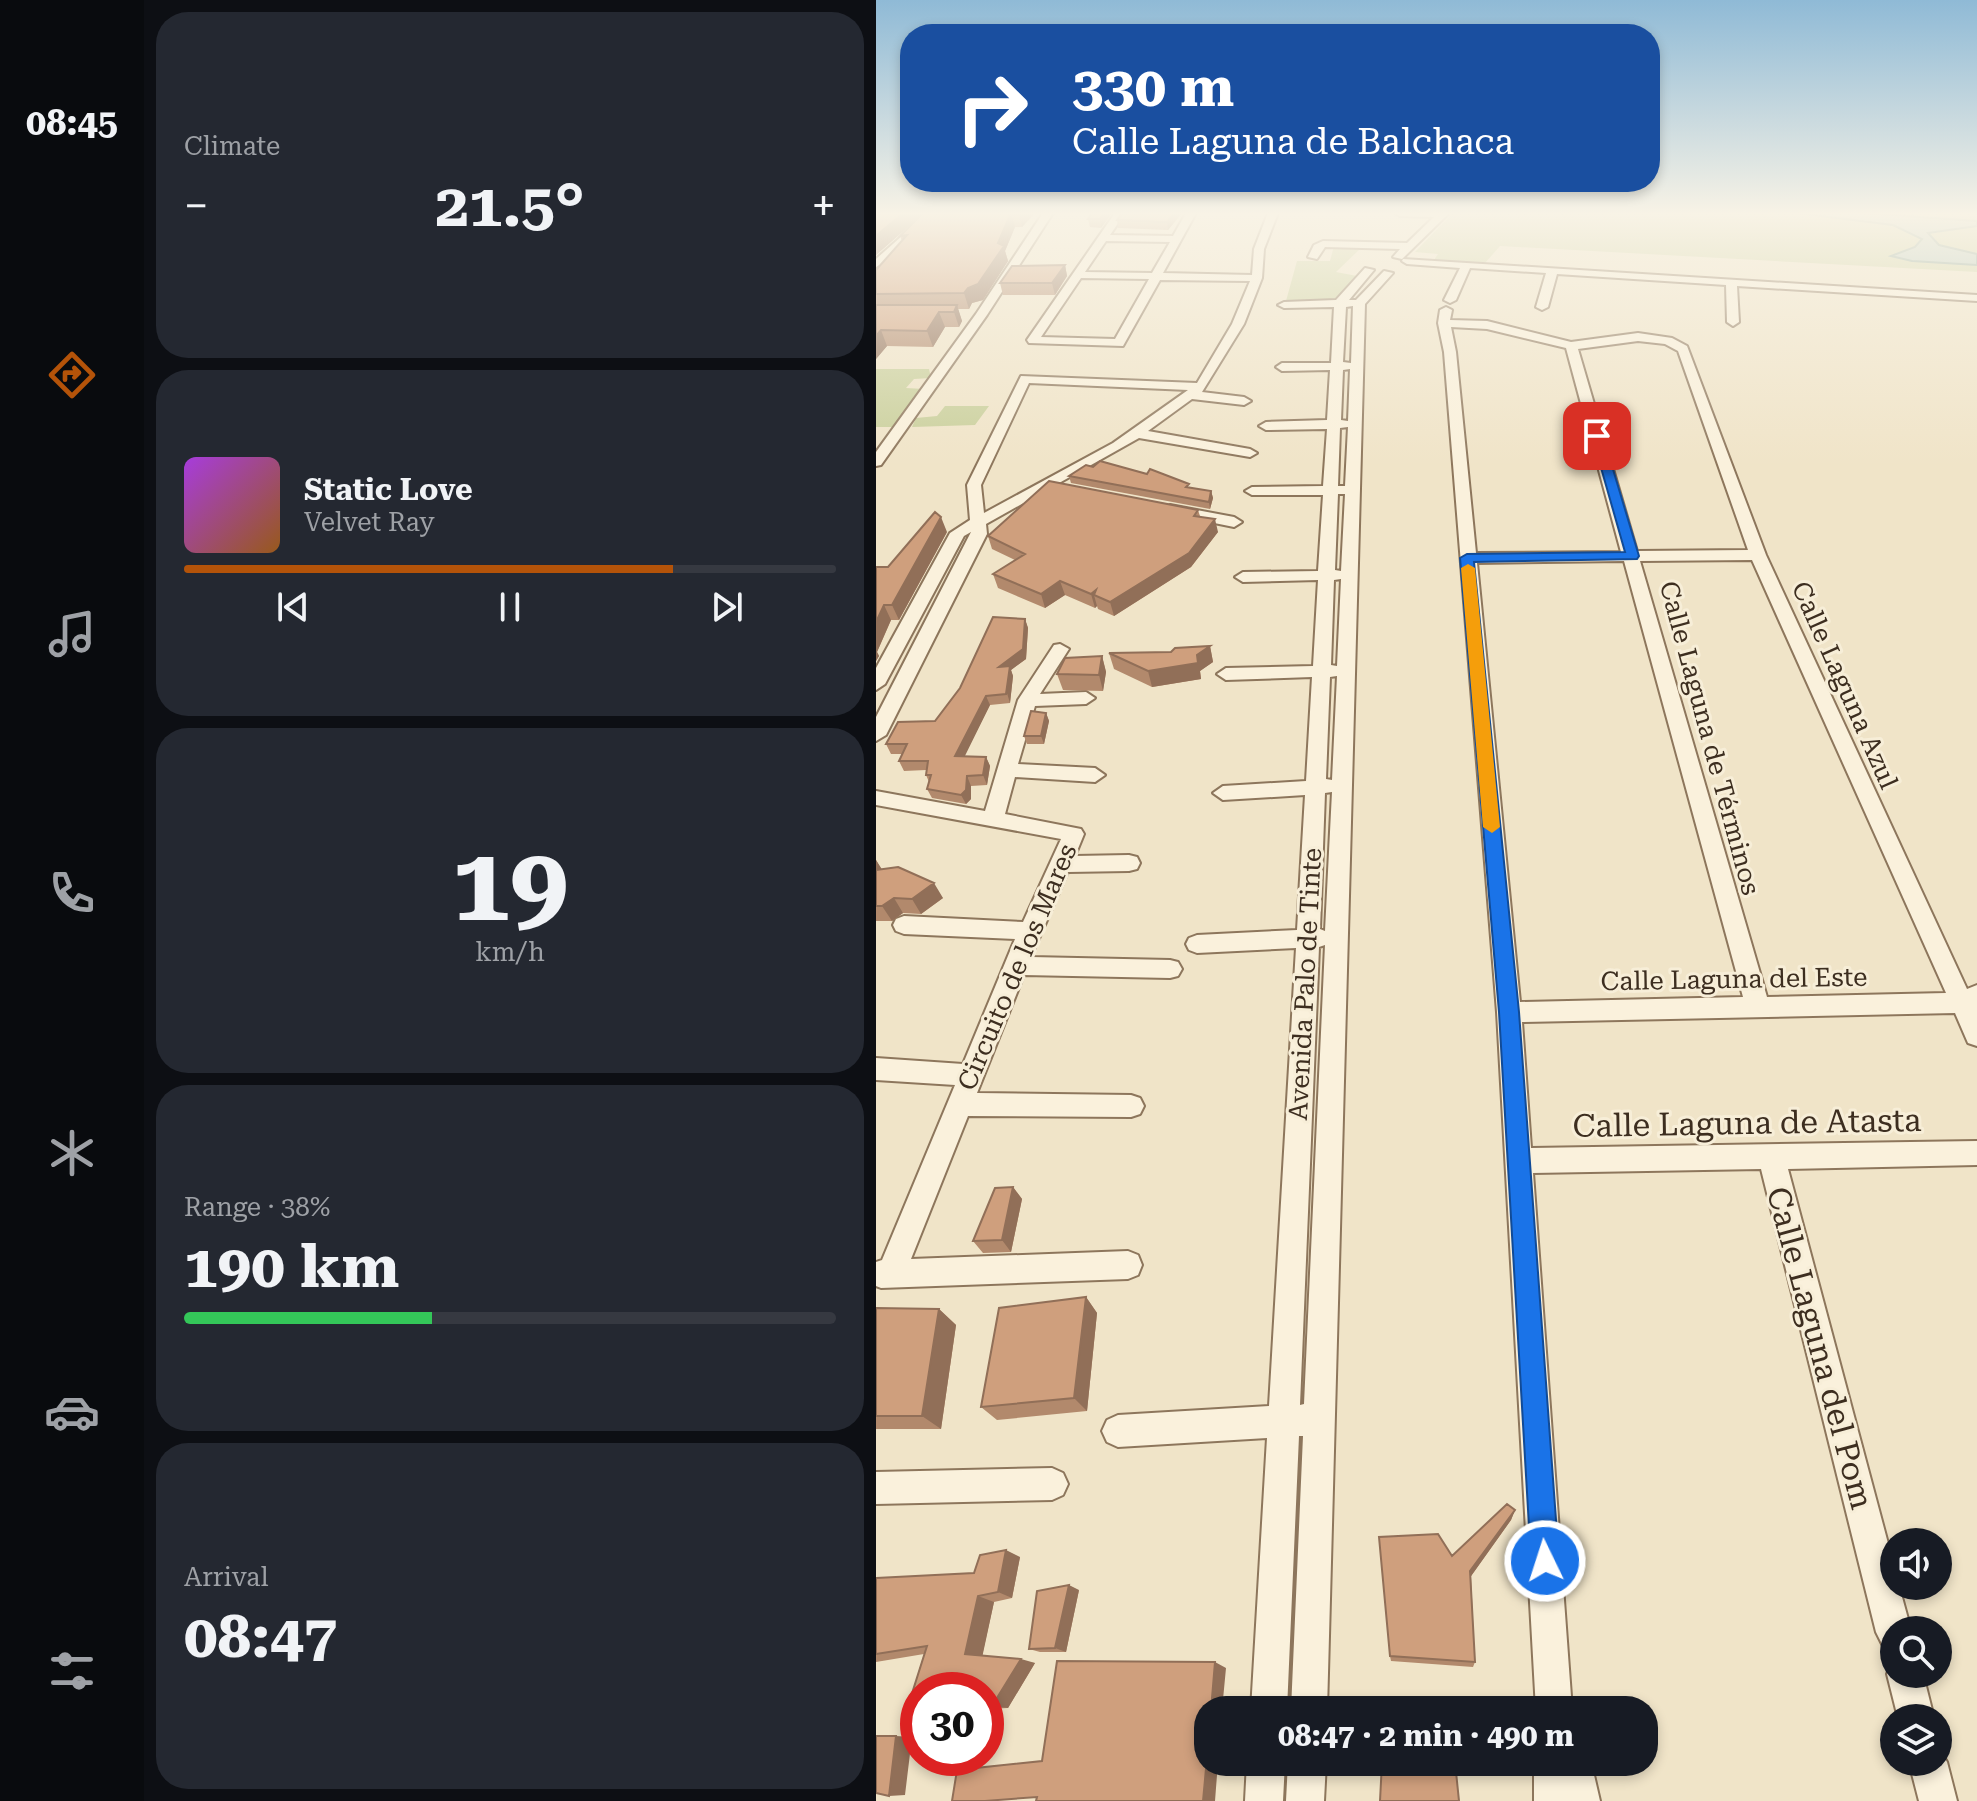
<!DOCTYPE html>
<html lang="en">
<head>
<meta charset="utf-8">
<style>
	body { margin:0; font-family:"Roboto Serif",serif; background:#242831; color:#f1f3f6; height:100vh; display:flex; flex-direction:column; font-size:30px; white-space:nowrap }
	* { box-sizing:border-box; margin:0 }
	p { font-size:26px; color:#9ea1a6 }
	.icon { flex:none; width:44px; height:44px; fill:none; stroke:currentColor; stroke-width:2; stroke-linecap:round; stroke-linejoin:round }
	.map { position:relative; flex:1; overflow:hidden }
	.sheet { display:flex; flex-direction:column; gap:12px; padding:12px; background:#0d0f14; width:732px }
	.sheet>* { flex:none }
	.banner { position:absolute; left:24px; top:24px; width:760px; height:168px; border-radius:32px; box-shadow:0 4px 12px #0003; background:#1a4fa0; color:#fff; overflow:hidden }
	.tools { position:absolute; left:1004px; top:1528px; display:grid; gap:16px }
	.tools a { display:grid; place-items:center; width:72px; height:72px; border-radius:50%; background:#171b24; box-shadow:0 4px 12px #0003; font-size:40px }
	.speed { position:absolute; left:24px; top:1672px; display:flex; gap:16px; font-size:40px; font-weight:700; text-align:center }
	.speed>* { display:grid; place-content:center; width:104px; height:104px; border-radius:50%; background:#171b24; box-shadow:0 4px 12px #0003; line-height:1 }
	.speed .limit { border:12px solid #d22; background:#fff; color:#111 }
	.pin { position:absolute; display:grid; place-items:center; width:68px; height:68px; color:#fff; margin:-34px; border-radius:16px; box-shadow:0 4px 12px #0006 }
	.me { position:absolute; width:88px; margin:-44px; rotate:356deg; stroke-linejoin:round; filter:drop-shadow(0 0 6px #0008) }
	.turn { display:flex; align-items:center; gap:28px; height:168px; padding:0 40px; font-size:36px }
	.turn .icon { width:104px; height:104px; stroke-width:2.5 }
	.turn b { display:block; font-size:56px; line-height:68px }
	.big { font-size:60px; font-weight:700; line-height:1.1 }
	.sheet .card { flex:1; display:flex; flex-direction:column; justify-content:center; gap:12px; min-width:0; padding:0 28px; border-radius:32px; background:#242831 }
	.sheet .dial { align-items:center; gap:0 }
	.dial b { font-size:104px; line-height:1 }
	.song { display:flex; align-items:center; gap:24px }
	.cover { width:96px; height:96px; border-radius:12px; background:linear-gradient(135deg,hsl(280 70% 55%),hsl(30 70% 35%)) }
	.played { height:8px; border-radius:4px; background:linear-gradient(90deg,#b45309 75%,#363941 75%) }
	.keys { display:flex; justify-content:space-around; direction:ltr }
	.heat { display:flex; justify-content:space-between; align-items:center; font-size:44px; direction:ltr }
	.charge { height:12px; border-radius:6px; background:linear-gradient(90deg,#34c759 38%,#363941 0) }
	.trip { position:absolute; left:318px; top:1696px; width:464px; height:80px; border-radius:32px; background:#171b24; box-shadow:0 4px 12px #0003; font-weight:700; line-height:80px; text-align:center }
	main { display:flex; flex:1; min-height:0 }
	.tab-bar { display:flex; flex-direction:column; width:144px; justify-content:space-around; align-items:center; background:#090b0e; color:#9ea1a6 }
	.tab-bar .icon { width:56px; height:56px }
	.tab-bar .active { color:#b45309 }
	.tab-bar b { font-size:36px; color:#f1f3f6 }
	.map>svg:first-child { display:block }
	.green { fill:#c9cf9b }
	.water { fill:#a9c4bc; stroke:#6f938a; stroke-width:2 }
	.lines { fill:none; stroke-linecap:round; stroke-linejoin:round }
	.minor-casing { stroke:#8d765c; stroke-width:4 }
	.minor { fill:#faf1dc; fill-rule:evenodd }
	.wall { fill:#b2896c }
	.shaded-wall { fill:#916f58 }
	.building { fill:#cf9f7d; stroke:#916f58; stroke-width:2 }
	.route { fill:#1a73e8; stroke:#114b97; stroke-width:2 }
	.slow { fill:#f59e0b }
	.labels { text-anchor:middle; stroke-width:6; stroke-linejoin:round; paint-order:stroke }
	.street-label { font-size:26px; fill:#3d2e20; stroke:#f7eed8 }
	.near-street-label { font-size:32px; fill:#3d2e20; stroke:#f7eed8 }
</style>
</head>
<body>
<main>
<nav class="tab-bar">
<b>08:45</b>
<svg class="icon active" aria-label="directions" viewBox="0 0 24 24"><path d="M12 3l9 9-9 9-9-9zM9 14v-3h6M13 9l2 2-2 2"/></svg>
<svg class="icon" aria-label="music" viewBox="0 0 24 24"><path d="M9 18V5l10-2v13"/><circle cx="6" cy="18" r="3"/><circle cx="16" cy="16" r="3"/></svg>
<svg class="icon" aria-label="phone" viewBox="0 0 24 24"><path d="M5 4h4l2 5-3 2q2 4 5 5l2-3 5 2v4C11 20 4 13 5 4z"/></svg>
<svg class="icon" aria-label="climate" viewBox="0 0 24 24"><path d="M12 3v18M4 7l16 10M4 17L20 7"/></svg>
<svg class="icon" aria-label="car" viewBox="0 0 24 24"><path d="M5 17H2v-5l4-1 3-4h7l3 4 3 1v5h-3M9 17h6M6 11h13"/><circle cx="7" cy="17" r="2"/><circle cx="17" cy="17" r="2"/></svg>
<svg class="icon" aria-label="filters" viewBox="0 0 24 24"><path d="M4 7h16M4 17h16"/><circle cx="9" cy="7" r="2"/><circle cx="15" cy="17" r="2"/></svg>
</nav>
<section class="sheet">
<div class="card"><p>Climate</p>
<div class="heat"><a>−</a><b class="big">21.5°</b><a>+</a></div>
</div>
<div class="card">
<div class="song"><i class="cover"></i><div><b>Static Love</b><p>Velvet Ray</p></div></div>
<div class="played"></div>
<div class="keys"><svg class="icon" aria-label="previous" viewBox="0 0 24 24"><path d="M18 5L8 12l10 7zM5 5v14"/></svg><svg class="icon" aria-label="pause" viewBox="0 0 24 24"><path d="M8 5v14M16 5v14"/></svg><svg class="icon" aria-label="next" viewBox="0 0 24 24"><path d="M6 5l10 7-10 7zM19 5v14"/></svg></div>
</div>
<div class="card dial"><b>19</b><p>km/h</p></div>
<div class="card"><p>Range · 38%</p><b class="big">190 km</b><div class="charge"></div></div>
<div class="card"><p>Arrival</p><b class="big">08:47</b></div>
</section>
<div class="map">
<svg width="1101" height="1801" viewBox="0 0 1101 1801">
	<rect width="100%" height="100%" fill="#f0e4c8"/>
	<path class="green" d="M577,213H1101V272L624,246L609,263L558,260L562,254L539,252Z
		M458,246L486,247L460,272L481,276L458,301H410L421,261H454Z
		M0,369H53L55,378L38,379L30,388L48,389L19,427H0Z
		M69,406H113L99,425L36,427L40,418L61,416Z"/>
	<path class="water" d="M921,213H988L1101,221V226L1052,233L1063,245L1101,254V265L1036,261L1015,256L1039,247L1046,239L1017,225Z"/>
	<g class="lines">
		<g class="minor-casing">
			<path id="minor" d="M52,213H62L17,258L0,267V259Z
				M167,213H177L111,315L5,465L0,466V452L100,314Z
				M239,213H249L234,235L297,236L310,213H320L287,273L376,275L378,249L392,213H402L388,249L386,278L368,324L326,392L368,397L375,401L368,405L316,399L272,431L374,449L381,453L374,457L263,438L110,524L111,534L10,735L0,741V717L95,532L88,536L9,684L0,690V668L74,533L94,520L91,485L145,376L321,383L356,324L374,281L284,280L247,346L153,343L151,340ZM230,241L294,242L276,273L209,272ZM205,278L273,279L239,339L165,337ZM153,383L312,390L237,443L108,513L105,485Z
				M519,213H573L526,259L517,257L524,249L449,247L441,259L432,257L438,245L447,241L531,243L558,217L524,216Z
				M527,259L1101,295V301L861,286L863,322L857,326L851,322L850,285L681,274L672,307L666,310L660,307L670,273L594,268L580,300L574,303L568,300L584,268L531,264L526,261Z
				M489,268L498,270L473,300H480L508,271L517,273L489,304L451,1710H415L427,1436H423L411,1710H375L391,1438L242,1447L231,1442L226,1431L231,1420L242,1415L393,1406L420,948L321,953L313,950L310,944L313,938L321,935L421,930L429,795L347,800L337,793L347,786L430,781L436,677L350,680L341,674L350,668L437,666L442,580L367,582L359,577L367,572L442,571L447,495H376L369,491L376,487L447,486L451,429L390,430L383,426L390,422L451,420L454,370L406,371L400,367L406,363H455L458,307L408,308L402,305L408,302L460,300ZM477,306L475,363L467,362L470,307ZM474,369L472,421L465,420L467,370ZM472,427L469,486H462L464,428ZM462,494H469L465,571L459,570ZM465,579L461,666L455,665L458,580ZM461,676L456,780L450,779L454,677ZM456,792L449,931L444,929L449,793ZM449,945L428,1404L424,1405L443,947Z
				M570,307L576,310L574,320L611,321L695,342L762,333L796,338L811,346L890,555L1091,989L1101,985V1046L1092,1043L1079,1013L646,1022L655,1148L1101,1141V1165L912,1169L1018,1566V1586H1023L1035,1630H1018V1650L1006,1644L1000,1632L885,1169L657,1173L696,1710H660L621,1012L568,352L562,323L564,310ZM575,327L611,329L690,348L745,552L600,553L580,352ZM762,341L789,344L802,351L872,550L761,551L702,349ZM876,560L1070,993L891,997L764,561ZM748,561L867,997L644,1002L601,563Z
				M294,505L358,517L366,522L358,527L289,513V507Z
				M184,644L193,649L164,694L210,692L219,698L210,704L159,706L142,764L219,768L229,775L219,782L139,777L129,814L205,829L208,834L199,856L253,855L261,857L264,863L261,869L253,871L192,872L155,957L294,960L302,962L306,969L302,976L294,978L148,975L101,1093L255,1095L264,1098L268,1106L264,1114L255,1117L92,1116L35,1259L252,1251L262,1255L266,1265L262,1275L252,1279L5,1288L0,1286V1262L6,1260L79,1085L0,1080V1058L87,1064L139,939L28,934L20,931L17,925L20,919L28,916L147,922L185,839L0,805V791L109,811L142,700L178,645Z
				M176,1468L187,1473L192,1484L187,1495L176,1500L0,1504V1472Z
				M1016,1661L1018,1674H1047L1058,1718H1022L1011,1674Z
				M1062,1747L1071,1762L1081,1801H1043L1033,1762H1062Z
				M371,1762H409L407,1801H369Z
				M412,1762H450L448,1801H410Z
				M658,1762H715L724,1801H658Z"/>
		</g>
		<use href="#minor" class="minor"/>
	</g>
	<path class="wall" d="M0,213H159L146,227H139L129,251L132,261L107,300L96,303L93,309H82L86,321L83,327H69L57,347L11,346L0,359V270L26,241L24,236L40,220L0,255Z
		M216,213H236L225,228L214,227L212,219Z
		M246,213H306L292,230L242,228L241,220Z
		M189,265L191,276L179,295H127L124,283Z
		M193,476L335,491L337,498L334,509L195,483Z
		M322,510L324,516L342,532L315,567L238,616L222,609L221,606L219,608L189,595L169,608L122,588L117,574L139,560L116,549L112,536Z
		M71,532L23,620H15L1,652L3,656L0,661V567H12Z
		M149,619L152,628L150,659L135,670L137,676L134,703L114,705L88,756L110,757L114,766L111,785L95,786V799L90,804L56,798L51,789L53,782L50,775V770L28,771L23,761L26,754H15L10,744L59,721Z
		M334,646L337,662L324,671L325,679L276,687L238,669L233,653L295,652Z
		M226,656L230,672L227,691L187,690L181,674Z
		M170,713L173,721L168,744H151L148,736Z
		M0,860L5,869L67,898L45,914L27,913L16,921H0Z
		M137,1187L146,1199L135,1252L107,1253L97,1241Z
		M210,1297L221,1313L211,1411L121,1420L105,1407Z
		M0,1308L63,1309L80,1325L65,1429H0Z
		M639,1510L635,1520L595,1576L599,1662L597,1667L515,1661L514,1656L576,1556Z
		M144,1557L136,1598L118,1602L106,1656L159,1663L132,1708L110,1709V1690H42V1726L26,1725L48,1654L0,1662V1578L98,1573Z
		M203,1590L190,1652H164L153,1649Z"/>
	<path class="shaded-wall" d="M27,213H48L0,255V236Z
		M135,213L139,227L129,251L132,261L107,300L96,303L93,309L88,293L122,243Z
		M143,213H159L146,227Z
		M228,213H236L225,228L224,219Z
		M298,213H306L292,230L291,222Z
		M189,265L191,276L179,295L176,283Z
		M81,305L86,321L83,327L78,312Z
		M63,312L69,327L57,347L51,331Z
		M5,330L11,346L0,359V336Z
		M335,491L337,498L334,509L333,502Z
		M65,517L71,532L23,620L16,605Z
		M339,519L342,532L315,567L238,616L234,602Z
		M184,581L189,595L169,608L165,594Z
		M220,590L218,595L221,606L219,608L215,594Z
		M8,605L15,620L1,652L3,656L0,661V622Z
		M149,619L152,628L150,659L135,670L137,676L134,703L123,667Z
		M334,646L337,662L324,671L325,679L276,687L272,671L321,655Z
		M226,656L230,672L227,691L223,675Z
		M110,696L114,705L84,766L79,756Z
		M170,713L173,721L168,744L165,736Z
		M110,757L114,766L111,785L107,775Z
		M91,776L95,786V799L90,804L85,795Z
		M0,860L7,871L0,883Z
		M58,883L67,898L45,914L36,899Z
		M18,898L27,913L16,921L6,906Z
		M137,1187L146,1199L135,1252L126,1240Z
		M210,1297L221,1313L211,1411L198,1398Z
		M63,1309L80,1325L65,1429L46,1416Z
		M639,1510L635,1520L593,1579L594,1571Z
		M130,1550L144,1557L136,1598L122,1592Z
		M193,1585L203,1590L190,1652L179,1648Z
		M102,1596L118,1602L106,1658L89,1654Z
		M145,1659L159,1663L132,1708L116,1706Z
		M339,1662L350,1668L346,1710H335Z
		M20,1736L36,1737L29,1795L13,1796Z
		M332,1747V1762H342L339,1801H327Z"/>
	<path class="building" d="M0,213H27L0,236Z
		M47,213H143H135L122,243L128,246L102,284L92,288L88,293L0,294V270L31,235L24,236Z
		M216,213H228L224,219H212Z
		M246,213H298L291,222L241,220Z
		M189,265L176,283H124L136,266Z
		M0,305H81L78,312H63L51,331L5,330L0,336Z
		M224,461L271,474L274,469L313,484L310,487L335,491L333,502L193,476L210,465L217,467Z
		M173,481L322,510L318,516L339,519L313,553L234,602L218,595L220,590L215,594L184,581L165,594L117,574L149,554L112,536Z
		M59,512L65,517L16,605H8L0,622V567H12Z
		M117,617L149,619L147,649L123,667L134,666L130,694L110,696L79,756L110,757L107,775L91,776L90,790L85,795L51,789L55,775H50L52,761H23L31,744H10L22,722L59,721L84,688Z
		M334,646L321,655L322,663L272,671L233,653L295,652L299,648Z
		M226,656L223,675L181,674L189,658Z
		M155,711L170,713L165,736H148Z
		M22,867L58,883L36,899L18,898L6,906H0V870Z
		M137,1187L126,1240L97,1241L119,1188Z
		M210,1297L198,1398L105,1407L123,1308Z
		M0,1308L63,1309L46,1416H0Z
		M631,1504L639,1510L594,1571L599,1662L514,1656L503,1537L562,1534L576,1556Z
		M130,1550L122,1592L102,1596L89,1654L145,1659L116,1706H110V1690H42V1725H26L51,1646L0,1654V1578L98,1573L104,1555Z
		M193,1585L179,1648L153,1649L161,1591Z
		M181,1661L339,1662L335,1710H332V1747L327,1801H160L161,1797L109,1801H76L81,1770L166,1761Z
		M0,1736H20L13,1796L0,1793Z
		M506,1762H579L583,1801H504Z"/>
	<linearGradient id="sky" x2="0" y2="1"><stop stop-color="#8fbad6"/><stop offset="0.46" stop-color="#f8f3e6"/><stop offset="1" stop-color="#f8f3e6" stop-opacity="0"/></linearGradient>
	<rect width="1101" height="465" fill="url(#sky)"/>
	<path class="route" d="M721,433L727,436L763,556L761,559L598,562L643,1012L683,1561L679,1571L669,1575L659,1571L655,1561L623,1012L584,558L591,554L749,552L716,436Z"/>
	<path class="slow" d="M592,564L599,568L624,827L616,833L607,827L585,568Z"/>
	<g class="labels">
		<g class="street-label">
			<text transform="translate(969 685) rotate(66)" y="9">Calle Laguna Azul</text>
			<text transform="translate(834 738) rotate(75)" y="9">Calle Laguna de Términos</text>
			<text transform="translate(141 967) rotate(-67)" y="9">Circuito de los Mares</text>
			<text transform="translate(858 979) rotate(-1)" y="9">Calle Laguna del Este</text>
			<text transform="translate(429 984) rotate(-87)" y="9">Avenida Palo de Tinte</text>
		</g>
		<g class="near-street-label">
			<text transform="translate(871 1123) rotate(-1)" y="11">Calle Laguna de Atasta</text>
			<text transform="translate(944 1348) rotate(75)" y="11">Calle Laguna del Pom</text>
		</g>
	</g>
</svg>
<div class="tools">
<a><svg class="icon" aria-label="sound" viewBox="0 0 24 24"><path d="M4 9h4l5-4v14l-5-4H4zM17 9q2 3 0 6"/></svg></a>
<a><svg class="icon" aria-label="search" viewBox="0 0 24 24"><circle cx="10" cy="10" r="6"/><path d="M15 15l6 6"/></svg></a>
<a><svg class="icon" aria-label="layers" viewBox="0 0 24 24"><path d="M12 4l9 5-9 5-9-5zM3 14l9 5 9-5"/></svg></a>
</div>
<div class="speed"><div class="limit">30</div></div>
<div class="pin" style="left:721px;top:436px;background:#d93025"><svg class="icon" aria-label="arrive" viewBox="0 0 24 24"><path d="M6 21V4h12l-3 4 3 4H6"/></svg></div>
<svg class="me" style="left:669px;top:1561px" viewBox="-20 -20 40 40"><circle r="17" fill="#1a73e8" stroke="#fff" stroke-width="3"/><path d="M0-11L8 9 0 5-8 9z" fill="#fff"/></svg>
<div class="trip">08:47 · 2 min · 490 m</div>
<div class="banner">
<div class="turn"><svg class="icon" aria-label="right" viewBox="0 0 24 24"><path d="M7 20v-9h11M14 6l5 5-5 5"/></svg><div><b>330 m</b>Calle Laguna de Balchaca</div></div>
</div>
</div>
</main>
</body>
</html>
